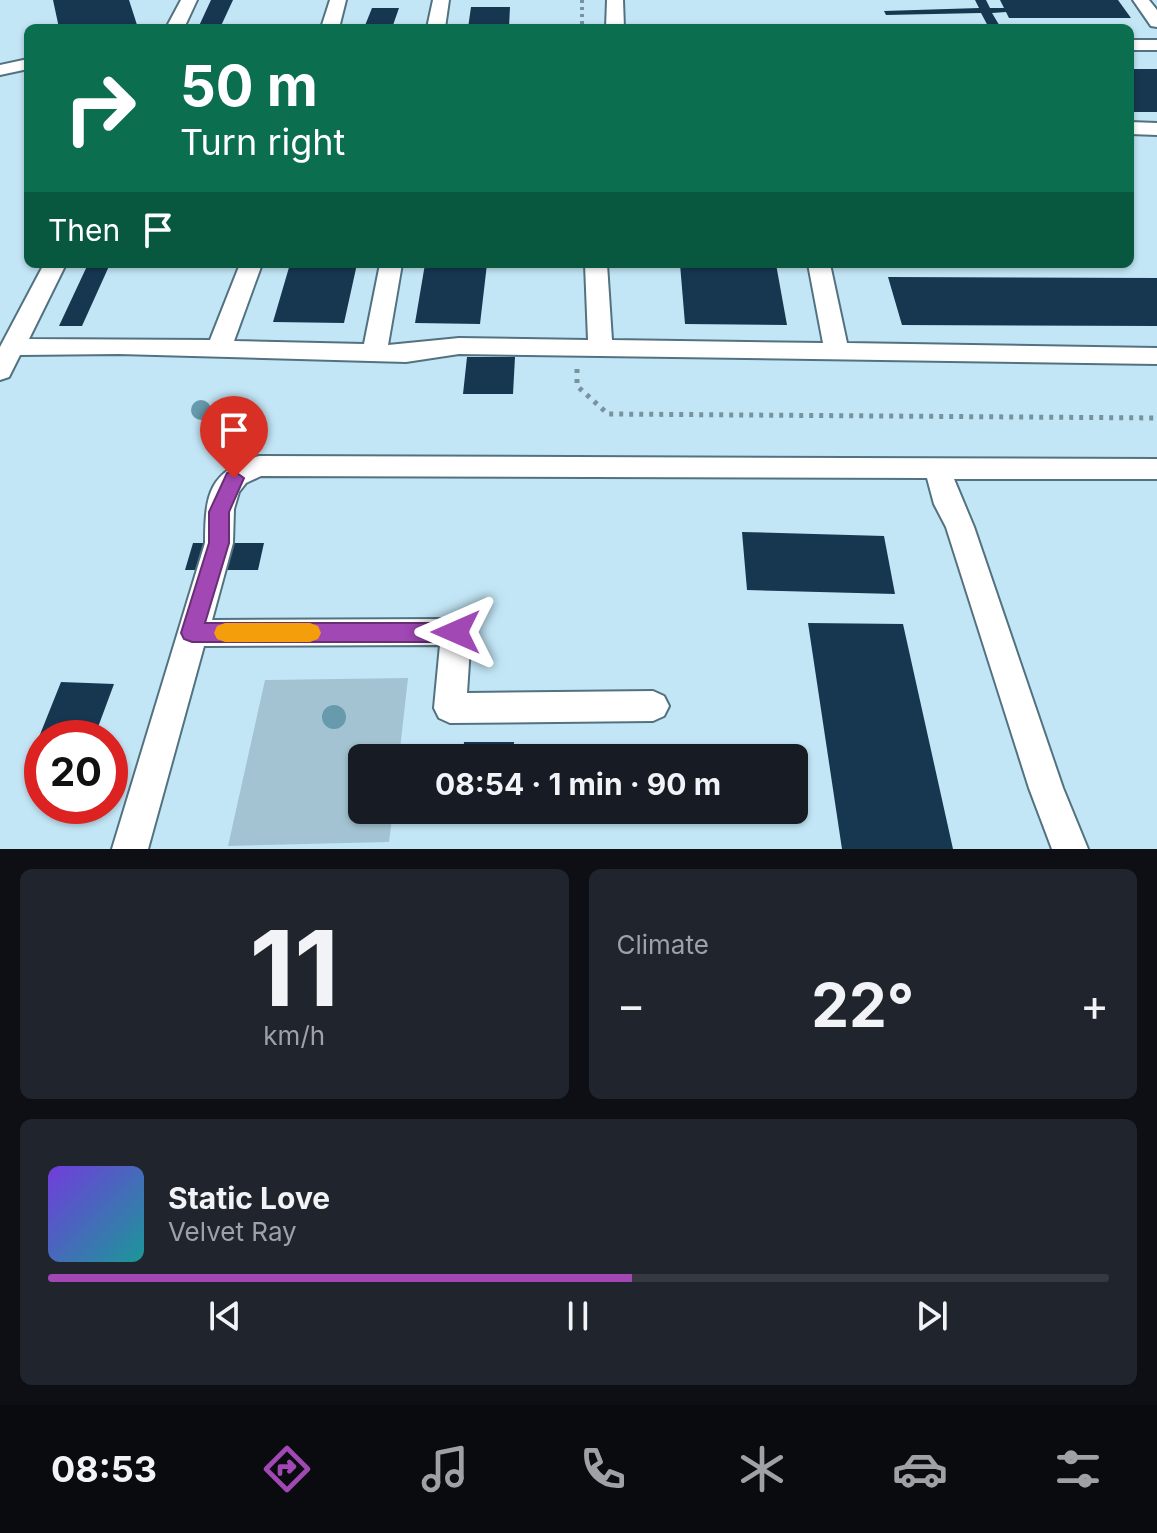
<!DOCTYPE html>
<html lang="en">
<head>
<meta charset="utf-8">
<style>
	body { margin:0; font-family:Inter,sans-serif; background:#20242c; color:#f1f3f6; height:100vh; display:flex; flex-direction:column; font-size:30px; white-space:nowrap }
	* { box-sizing:border-box; margin:0 }
	p { font-size:26px; color:#9ea1a6 }
	.icon { flex:none; width:44px; height:44px; fill:none; stroke:currentColor; stroke-width:2; stroke-linecap:round; stroke-linejoin:round }
	.map { position:relative; height:849px; overflow:hidden }
	.panel { display:flex; flex-direction:column; gap:20px; padding:20px; background:#0d0f14; flex:1 }
	.panel>* { flex:none }
	.banner { position:absolute; left:24px; top:24px; width:1110px; height:244px; border-radius:12px; box-shadow:0 2px 6px #0004; background:#0b6e4f; color:#fff; overflow:hidden }
	.speed { position:absolute; left:24px; top:720px; display:flex; gap:16px; font-size:40px; font-weight:700; text-align:center }
	.speed>* { display:grid; place-content:center; width:104px; height:104px; border-radius:50%; background:#171b24; box-shadow:0 2px 6px #0004; line-height:1 }
	.speed .limit { border:12px solid #d22; background:#fff; color:#111 }
	.pin { position:absolute; display:grid; place-items:center; width:68px; height:68px; color:#fff; margin:-82px -34px; border-radius:50% 50% 50% 0; rotate:-45deg; box-shadow:0 0 8px #0007 }
	.pin .icon { rotate:45deg }
	.me { position:absolute; width:88px; margin:-44px; rotate:270deg; stroke-linejoin:round; filter:drop-shadow(0 0 6px #0008) }
	.turn { display:flex; align-items:center; gap:28px; height:168px; padding:0 24px; font-size:36px }
	.turn .icon { width:104px; height:104px; stroke-width:2.5 }
	.turn b { display:block; font-size:56px; line-height:68px }
	.then { display:flex; align-items:center; height:76px; padding:0 24px; background:#0003; gap:16px; font-size:30px }
	.big { font-size:60px; font-weight:700; line-height:1.1 }
	.panel .tile { flex:1; display:flex; flex-direction:column; justify-content:center; gap:12px; min-width:0; padding:0 28px; border-radius:12px; background:#20242c }
	.panel .dial { align-items:center; gap:0 }
	.dial b { font-size:104px; line-height:1 }
	.song { display:flex; align-items:center; gap:24px }
	.cover { width:96px; height:96px; border-radius:12px; background:linear-gradient(135deg,hsl(260 70% 55%),hsl(180 70% 35%)) }
	.played { height:8px; border-radius:4px; background:linear-gradient(90deg,#a148b5 55%,#363941 55%) }
	.keys { display:flex; justify-content:space-around; direction:ltr }
	.heat { display:flex; justify-content:space-between; align-items:center; font-size:44px; direction:ltr }
	.panel .tiles { flex:1; display:grid; gap:20px; grid-template-columns:1fr 1fr }
	.tile:last-child { grid-column:span 2 }
	.trip { position:absolute; left:348px; top:744px; width:460px; height:80px; border-radius:12px; background:#171b24; box-shadow:0 2px 6px #0004; font-weight:700; line-height:80px; text-align:center }
	.tab-bar { display:flex; height:128px; justify-content:space-around; align-items:center; background:#090b0e; color:#9ea1a6 }
	.tab-bar .icon { width:56px; height:56px }
	.tab-bar .current { color:#a148b5 }
	.tab-bar b { font-size:36px; color:#f1f3f6 }
	.map>svg:first-child { display:block }
	.green { fill:#a3c3d2 }
	.building { fill:#173751 }
	.lines { fill:none; stroke-linecap:round; stroke-linejoin:round }
	.minor-casing { stroke:#527280; stroke-width:4 }
	.path-far1 { stroke:#78929e; stroke-width:4; stroke-dasharray:3 4; stroke-linecap:butt }
	.path { stroke:#78929e; stroke-width:5; stroke-dasharray:4 6; stroke-linecap:butt }
	.minor { fill:#fff; fill-rule:evenodd }
	.tree { fill:#679aad }
	.route { fill:#a148b5; stroke:#692f76; stroke-width:2 }
	.slow { fill:#f59e0b }
</style>
</head>
<body>
<div class="map">
<svg width="1157" height="849" viewBox="0 0 1157 849">
	<rect width="100%" height="100%" fill="#c3e6f6"/>
	<path class="green" d="M408,678L399,758H362V810H393L389,842L228,846L265,680Z"/>
	<path class="building" d="M53,0H129L138,28H59Z
		M211,0H233L220,28H198Z
		M975,0H986L990,8H1004L1000,0H1118L1131,18H1009L1006,12L992,13L1001,28H989L981,13L886,15L884,11L979,8Z
		M471,7H510L509,28H468Z
		M372,8H399L392,28H364Z
		M1130,69H1157V112H1130Z
		M88,264H110L82,326H59Z
		M290,264H357L344,323L273,322Z
		M425,264H487L480,324L415,323Z
		M680,264H776L787,325L685,324Z
		M888,277L1157,278V326L902,325Z
		M467,357H515L513,394H463Z
		M742,532L884,536L895,594L747,590Z
		M193,543H264L258,570H185Z
		M808,623L903,624L953,849H842Z
		M61,682L114,684L94,738H42V742H37Z
		M464,742H514L513,758H463Z"/>
	<g class="lines">
		<g class="minor-casing">
			<path id="minor" d="M181,0H197L184,28H166Z
				M330,0H346L339,28H321Z
				M433,0H449L445,28H427Z
				M607,0H623L624,28H606Z
				M1133,0H1149L1157,10V27L1151,26Z
				M1130,40H1157V50H1130Z
				M28,59V69L0,75V65Z
				M1130,122L1157,123V135L1130,134Z
				M44,264H66L29,339L210,340L240,264H262L234,341L364,344L380,264H402L388,345L459,338L588,340L585,264H607L612,340L823,343L808,264H830L847,343L1157,348V364L459,354L406,362L119,354L20,355L9,377L0,380V347Z
				M259,456L1157,459V479H954L974,527L1063,788L1088,849H1052L1029,788L946,527L934,504L927,478L261,476L246,483L239,492L234,509L233,543L212,620L456,619L467,623L471,632L467,693L653,691L664,696L669,706L664,716L653,721L450,723L439,718L434,708L440,645L204,646L148,849H112L205,543C205,494 209,471 259,456Z"/>
		</g>
		<path class="path-far1" d="M582,0V28"/>
		<path class="path" d="M577,369V386L608,414L1157,418"/>
		<use href="#minor" class="minor"/>
	</g>
	<g class="tree">
		<circle cx="201" cy="410" r="10"/>
		<circle cx="334" cy="717" r="12"/>
	</g>
	<path class="route" d="M234,471L244,478L229,512V543L205,623H456L464,626L467,632L464,639L456,642H192L184,639L181,633L209,543V512L227,473Z"/>
	<path class="slow" d="M225,623H310L318,626L321,633L318,639L310,642H225L217,639L214,633L217,626Z"/>
</svg>
<div class="speed"><div class="limit">20</div></div>
<div class="pin" style="left:234px;top:478px;background:#d93025"><svg class="icon" aria-label="arrive" viewBox="0 0 24 24"><path d="M6 21V4h12l-3 4 3 4H6"/></svg></div>
<svg class="me" style="left:456px;top:632px" viewBox="-20 -20 40 40"><path d="M0-17L14 15 0 8-14 15z" fill="#a148b5" stroke="#fff" stroke-width="4"/></svg>
<div class="trip">08:54 · 1 min · 90 m</div>
<div class="banner">
<div class="turn"><svg class="icon" aria-label="right" viewBox="0 0 24 24"><path d="M7 20v-9h11M14 6l5 5-5 5"/></svg><div><b>50 m</b>Turn right</div></div>
<div class="then">Then<svg class="icon" aria-label="arrive" viewBox="0 0 24 24"><path d="M6 21V4h12l-3 4 3 4H6"/></svg></div>
</div>
</div>
<section class="panel">
<div class="tiles">
<div class="tile dial"><b>11</b><p>km/h</p></div>
<div class="tile"><p>Climate</p>
<div class="heat"><a>−</a><b class="big">22°</b><a>+</a></div>
</div>
<div class="tile">
<div class="song"><i class="cover"></i><div><b>Static Love</b><p>Velvet Ray</p></div></div>
<div class="played"></div>
<div class="keys"><svg class="icon" aria-label="previous" viewBox="0 0 24 24"><path d="M18 5L8 12l10 7zM5 5v14"/></svg><svg class="icon" aria-label="pause" viewBox="0 0 24 24"><path d="M8 5v14M16 5v14"/></svg><svg class="icon" aria-label="next" viewBox="0 0 24 24"><path d="M6 5l10 7-10 7zM19 5v14"/></svg></div>
</div>
</div>
</section>
<nav class="tab-bar">
<b>08:53</b>
<svg class="icon current" aria-label="directions" viewBox="0 0 24 24"><path d="M12 3l9 9-9 9-9-9zM9 14v-3h6M13 9l2 2-2 2"/></svg>
<svg class="icon" aria-label="music" viewBox="0 0 24 24"><path d="M9 18V5l10-2v13"/><circle cx="6" cy="18" r="3"/><circle cx="16" cy="16" r="3"/></svg>
<svg class="icon" aria-label="phone" viewBox="0 0 24 24"><path d="M5 4h4l2 5-3 2q2 4 5 5l2-3 5 2v4C11 20 4 13 5 4z"/></svg>
<svg class="icon" aria-label="climate" viewBox="0 0 24 24"><path d="M12 3v18M4 7l16 10M4 17L20 7"/></svg>
<svg class="icon" aria-label="car" viewBox="0 0 24 24"><path d="M5 17H2v-5l4-1 3-4h7l3 4 3 1v5h-3M9 17h6M6 11h13"/><circle cx="7" cy="17" r="2"/><circle cx="17" cy="17" r="2"/></svg>
<svg class="icon" aria-label="filters" viewBox="0 0 24 24"><path d="M4 7h16M4 17h16"/><circle cx="9" cy="7" r="2"/><circle cx="15" cy="17" r="2"/></svg>
</nav>
</body>
</html>
